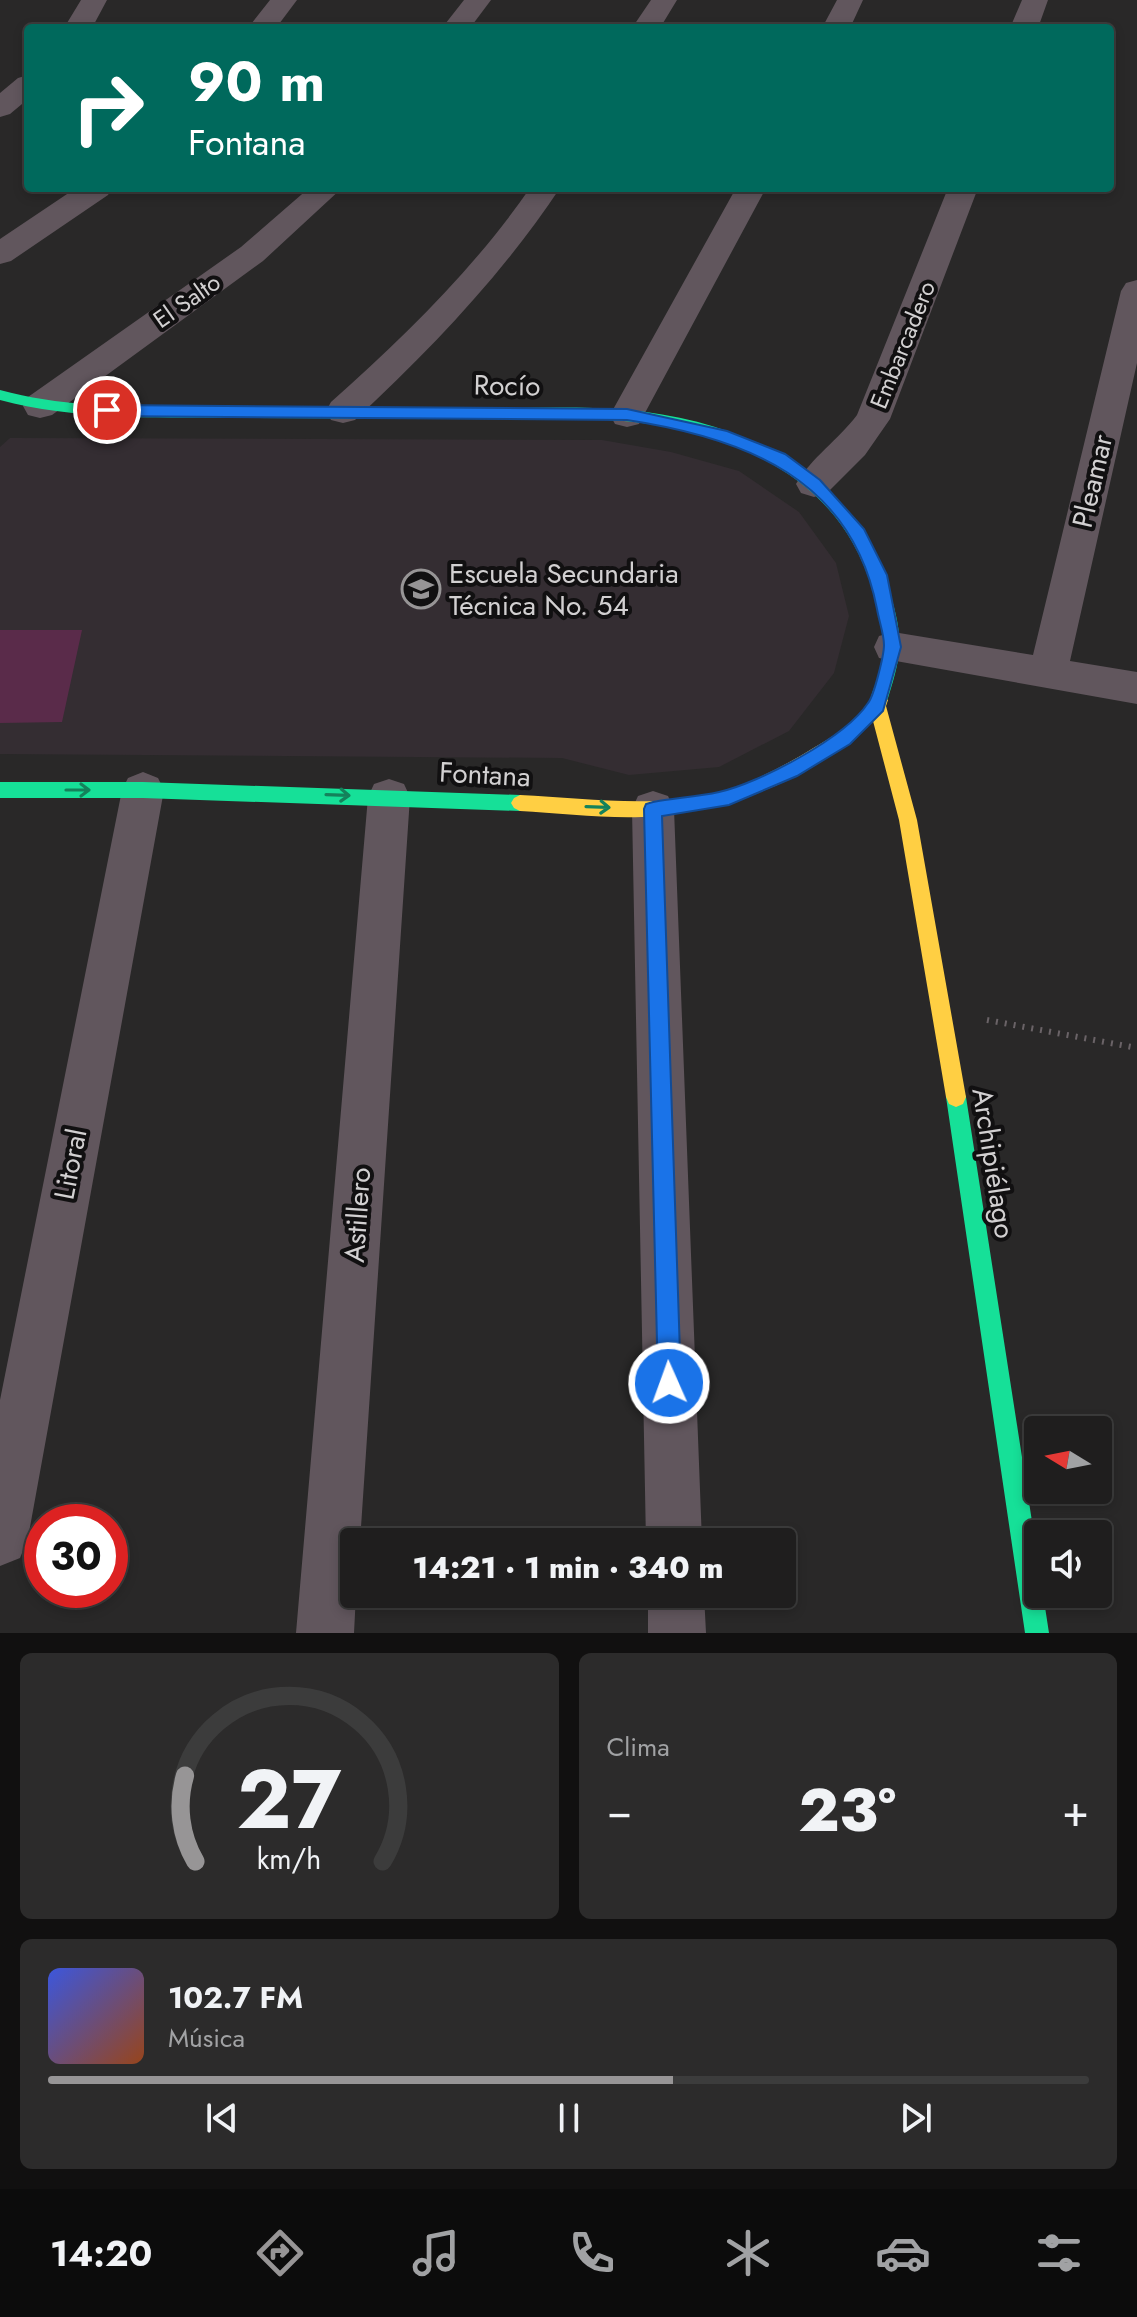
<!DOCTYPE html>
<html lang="es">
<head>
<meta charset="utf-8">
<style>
	body { margin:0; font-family:Jost,sans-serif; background:#2c2b2b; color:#f1f3f6; height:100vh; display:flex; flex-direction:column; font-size:30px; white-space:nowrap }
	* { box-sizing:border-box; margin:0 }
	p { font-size:26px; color:#a1a2a4 }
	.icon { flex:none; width:44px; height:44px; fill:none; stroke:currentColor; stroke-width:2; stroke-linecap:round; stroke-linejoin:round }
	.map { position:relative; height:1633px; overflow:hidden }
	.drawer { display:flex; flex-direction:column; gap:20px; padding:20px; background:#111010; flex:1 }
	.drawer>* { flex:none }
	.hud { position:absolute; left:24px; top:24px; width:1090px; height:168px; border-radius:8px; box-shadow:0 4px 12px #0003,0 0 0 2px #3c3c3c; background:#00695c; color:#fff; overflow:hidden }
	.needle { width:52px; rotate:280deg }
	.fabs { position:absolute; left:1024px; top:1416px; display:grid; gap:16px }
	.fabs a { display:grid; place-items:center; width:88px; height:88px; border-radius:8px; background:#1f1e1e; box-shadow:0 4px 12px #0003,0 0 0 2px #3c3c3c; font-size:40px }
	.speed { position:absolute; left:24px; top:1504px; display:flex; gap:16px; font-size:40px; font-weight:700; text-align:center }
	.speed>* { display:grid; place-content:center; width:104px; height:104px; border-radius:50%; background:#1f1e1e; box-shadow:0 4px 12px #0003,0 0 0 2px #3c3c3c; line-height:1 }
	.speed .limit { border:12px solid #d22; background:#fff; color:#111 }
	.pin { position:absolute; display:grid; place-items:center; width:68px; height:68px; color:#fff; margin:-34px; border:4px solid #fff; border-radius:50%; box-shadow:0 2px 8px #0007 }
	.me { position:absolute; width:88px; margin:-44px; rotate:358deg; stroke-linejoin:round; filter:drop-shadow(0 0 6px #0008) }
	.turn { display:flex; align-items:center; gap:28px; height:168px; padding:0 32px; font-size:36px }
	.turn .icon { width:104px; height:104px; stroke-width:2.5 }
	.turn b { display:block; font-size:56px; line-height:68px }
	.big { font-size:60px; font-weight:800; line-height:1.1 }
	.drawer .tile { flex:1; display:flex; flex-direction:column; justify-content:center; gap:12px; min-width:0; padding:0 28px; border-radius:12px; background:#2c2b2b }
	.drawer .dial { align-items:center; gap:0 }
	.dial svg { height:208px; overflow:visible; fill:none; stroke:#3c3c3c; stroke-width:7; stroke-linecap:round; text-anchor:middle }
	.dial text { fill:#f1f3f6; stroke:none }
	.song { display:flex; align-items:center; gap:24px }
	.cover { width:96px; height:96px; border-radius:12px; background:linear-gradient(135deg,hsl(230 70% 55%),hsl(20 70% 35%)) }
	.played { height:8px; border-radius:4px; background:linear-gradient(90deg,#979596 60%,#3c3c3c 60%) }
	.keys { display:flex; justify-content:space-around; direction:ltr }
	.heat { display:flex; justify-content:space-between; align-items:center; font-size:44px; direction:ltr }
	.drawer .tiles { flex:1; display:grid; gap:20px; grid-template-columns:1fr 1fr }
	.tile:last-child { grid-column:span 2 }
	.trip { position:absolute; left:340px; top:1528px; width:456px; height:80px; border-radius:8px; background:#1f1e1e; box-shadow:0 4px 12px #0003,0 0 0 2px #3c3c3c; font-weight:800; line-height:80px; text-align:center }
	.tab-bar { display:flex; height:128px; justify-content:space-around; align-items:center; background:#0c0c0c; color:#a1a2a4 }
	.tab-bar .icon { width:56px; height:56px }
	.tab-bar .on { color:#979596 }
	.tab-bar b { font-size:36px; color:#f1f3f6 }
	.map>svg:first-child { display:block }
	.built { fill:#342d32 }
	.green { fill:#5a2b4a }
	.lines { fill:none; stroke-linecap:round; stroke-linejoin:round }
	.path { stroke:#6a6367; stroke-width:6; stroke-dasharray:2 7; stroke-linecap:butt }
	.street { fill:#61565d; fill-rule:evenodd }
	.fast { fill:#16e098; fill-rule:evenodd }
	.slow { fill:#ffcf43; fill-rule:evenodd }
	.oneway { stroke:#14825b }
	.route { fill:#1a73e8; stroke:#114b97; stroke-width:2 }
	.labels { text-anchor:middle; stroke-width:8; stroke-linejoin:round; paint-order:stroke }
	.far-street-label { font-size:24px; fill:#d2d0d1; stroke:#111011 }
	.street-label { font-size:28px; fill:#d2d0d1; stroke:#111011 }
	.poi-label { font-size:28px; fill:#d2d0d1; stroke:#111011; text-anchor:start }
</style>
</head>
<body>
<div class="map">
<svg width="1137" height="1633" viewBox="0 0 1137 1633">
	<rect width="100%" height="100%" fill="#292828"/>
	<path class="built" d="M10,438L602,440L671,452L739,471L799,512L836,563L849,616L834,673L789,731L719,767L629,775L562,758L0,754V447Z"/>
	<path class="green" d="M0,630H82L62,722L0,723Z"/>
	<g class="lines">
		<path class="path" d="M987,1020L1137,1048"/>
		<path class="street" d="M81,0H107L92,28H64Z
			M270,0H297L276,28H248Z
			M464,0H491L470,28H442Z
			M651,0H677L660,28H632Z
			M837,0H863L850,28H822Z
			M1022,0H1048L1038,28H1010Z
			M28,75V99L10,114L0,117V93L18,78Z
			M76,188H112L108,195L11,261L0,264V239Z
			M309,188H342L263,261L52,415L40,418L28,415L23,406L28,397L241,247Z
			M530,188H560C502,275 432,348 355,420L343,423L331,420L326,411L331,402C404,337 474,269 530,188Z
			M736,188H766L639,424L627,427L615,424L610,415Z
			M948,188H978L890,419L865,455L827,493L814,497L801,493L796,484C811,458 839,439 857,415Z
			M1137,280V363L1070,661L1137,672V704L879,658L874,647L879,636L893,632L1033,655L1121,291L1126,283Z
			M143,772L158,778L164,790L28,1538L20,1558L0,1566V1400L122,790L128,778Z
			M389,779L404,784L410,797L360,1542H354L356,1594L354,1633H296L368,797L374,784Z
			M653,791L668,796L674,809L702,1542H646L632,809L638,796Z
			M648,1594H704L706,1633H648Z"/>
		<path class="fast" d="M0,390C70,409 144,407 216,407C294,408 373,408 451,409C509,409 569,405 627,410C736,419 852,471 887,583C900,626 905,644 891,688C888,697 888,704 879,707L870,700C875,683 884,666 885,647C885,628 878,607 872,588C843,492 765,448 671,428C617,416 562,420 508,419C415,419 322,418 229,418C153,417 74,420 0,400Z
			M0,782H143L520,795L526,798L529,803L526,808L520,811L143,798H0Z
			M956,1087L963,1090L966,1097L1038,1560V1594H1043L1049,1633H1025L946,1097L949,1090Z"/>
		<path class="slow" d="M879,693L888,700L886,706L917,820L966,1097L963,1104L956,1107L949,1104L946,1097L899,820L873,721C815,778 736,808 656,816C615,820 562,813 520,811L514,808L511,803L514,798L520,795C585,798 657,809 721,792C754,782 786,765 815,747C836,735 862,718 873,695Z"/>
	</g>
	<defs><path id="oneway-shaft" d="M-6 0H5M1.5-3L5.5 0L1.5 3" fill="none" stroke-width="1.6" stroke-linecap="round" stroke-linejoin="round" transform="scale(2)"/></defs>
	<g class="oneway">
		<use href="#oneway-shaft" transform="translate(78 790)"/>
		<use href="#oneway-shaft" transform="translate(338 795) rotate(2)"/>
		<use href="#oneway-shaft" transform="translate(598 807) rotate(2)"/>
	</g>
	<path class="route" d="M107,405L627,409L727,431L785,454L820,480L864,529L887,575L901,647L883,711L850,744L797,776L729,805L662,816L681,1383L677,1391L669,1394L661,1391L658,1383L644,809L646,804L653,802C674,798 697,797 719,792C759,783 845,738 868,703C874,696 884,655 884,645C884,634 879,621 877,609C852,479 746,438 627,420L107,416L100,410Z"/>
	<defs>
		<g id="school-ring" transform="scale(2)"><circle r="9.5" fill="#111011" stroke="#979596" stroke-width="1.5"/><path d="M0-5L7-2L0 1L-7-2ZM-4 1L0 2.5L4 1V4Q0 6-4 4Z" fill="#979596"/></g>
	</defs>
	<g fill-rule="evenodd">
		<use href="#school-ring" x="421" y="589"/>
	</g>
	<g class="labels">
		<g class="far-street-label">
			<text transform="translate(187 301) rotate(-35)" y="8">El Salto</text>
			<text transform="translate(903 345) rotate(-68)" y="8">Embarcadero</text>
		</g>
		<g class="street-label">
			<text transform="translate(507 385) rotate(1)" y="10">Rocío</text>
			<text transform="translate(1092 481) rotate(-77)" y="10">Pleamar</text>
			<text transform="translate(485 774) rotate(3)" y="10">Fontana</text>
			<text transform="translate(994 1163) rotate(81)" y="10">Archipiélago</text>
			<text transform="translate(70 1164) rotate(-79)" y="10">Litoral</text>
			<text transform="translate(357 1215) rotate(-86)" y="10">Astillero</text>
		</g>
		<g class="poi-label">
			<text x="449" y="583">Escuela Secundaria<tspan x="449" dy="32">Técnica No. 54</tspan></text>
		</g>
	</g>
</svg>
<div class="fabs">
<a><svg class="needle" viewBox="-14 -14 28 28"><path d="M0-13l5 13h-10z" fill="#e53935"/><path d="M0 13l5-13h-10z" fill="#a1a2a4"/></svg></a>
<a><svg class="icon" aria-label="sound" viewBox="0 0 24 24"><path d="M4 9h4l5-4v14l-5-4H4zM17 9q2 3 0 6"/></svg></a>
</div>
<div class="speed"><div class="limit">30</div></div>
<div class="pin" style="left:107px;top:410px;background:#d93025"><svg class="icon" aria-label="arrive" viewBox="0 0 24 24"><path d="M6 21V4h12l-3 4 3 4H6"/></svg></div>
<svg class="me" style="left:669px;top:1383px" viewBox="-20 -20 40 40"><circle r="17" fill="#1a73e8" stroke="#fff" stroke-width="3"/><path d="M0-11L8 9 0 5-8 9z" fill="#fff"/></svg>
<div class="trip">14:21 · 1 min · 340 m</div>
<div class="hud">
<div class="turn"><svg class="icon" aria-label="right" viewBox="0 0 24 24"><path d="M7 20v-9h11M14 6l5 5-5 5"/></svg><div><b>90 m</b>Fontana</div></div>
</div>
</div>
<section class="drawer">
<div class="tiles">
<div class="tile dial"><svg viewBox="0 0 100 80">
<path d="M14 69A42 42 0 1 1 86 69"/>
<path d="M14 69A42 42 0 0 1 10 36" stroke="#979596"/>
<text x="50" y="56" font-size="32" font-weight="700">27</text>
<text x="50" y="72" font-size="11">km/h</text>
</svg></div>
<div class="tile"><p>Clima</p>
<div class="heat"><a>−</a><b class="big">23°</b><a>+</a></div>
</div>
<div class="tile">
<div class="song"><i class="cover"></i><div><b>102.7 FM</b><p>Música</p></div></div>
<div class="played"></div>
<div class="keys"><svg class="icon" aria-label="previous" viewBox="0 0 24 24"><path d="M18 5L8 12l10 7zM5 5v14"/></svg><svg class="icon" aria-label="pause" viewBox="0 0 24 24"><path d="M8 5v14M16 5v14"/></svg><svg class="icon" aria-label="next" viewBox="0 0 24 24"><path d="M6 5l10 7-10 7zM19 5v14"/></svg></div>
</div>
</div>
</section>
<nav class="tab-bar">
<b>14:20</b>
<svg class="icon on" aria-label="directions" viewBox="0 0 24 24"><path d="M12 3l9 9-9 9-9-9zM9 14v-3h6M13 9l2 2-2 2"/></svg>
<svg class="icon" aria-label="music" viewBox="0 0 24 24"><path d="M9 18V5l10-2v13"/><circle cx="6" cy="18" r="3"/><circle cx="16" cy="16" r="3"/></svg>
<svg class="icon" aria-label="phone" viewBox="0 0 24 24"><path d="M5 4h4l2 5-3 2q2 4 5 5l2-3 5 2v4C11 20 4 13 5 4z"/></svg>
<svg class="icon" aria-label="climate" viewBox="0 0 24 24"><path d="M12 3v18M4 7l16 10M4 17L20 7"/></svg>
<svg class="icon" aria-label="car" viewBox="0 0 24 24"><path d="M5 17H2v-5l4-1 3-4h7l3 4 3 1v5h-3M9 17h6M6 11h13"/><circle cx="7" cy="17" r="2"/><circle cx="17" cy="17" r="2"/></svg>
<svg class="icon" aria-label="filters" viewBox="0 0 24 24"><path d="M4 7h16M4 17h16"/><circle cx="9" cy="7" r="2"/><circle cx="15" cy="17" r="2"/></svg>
</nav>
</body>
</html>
